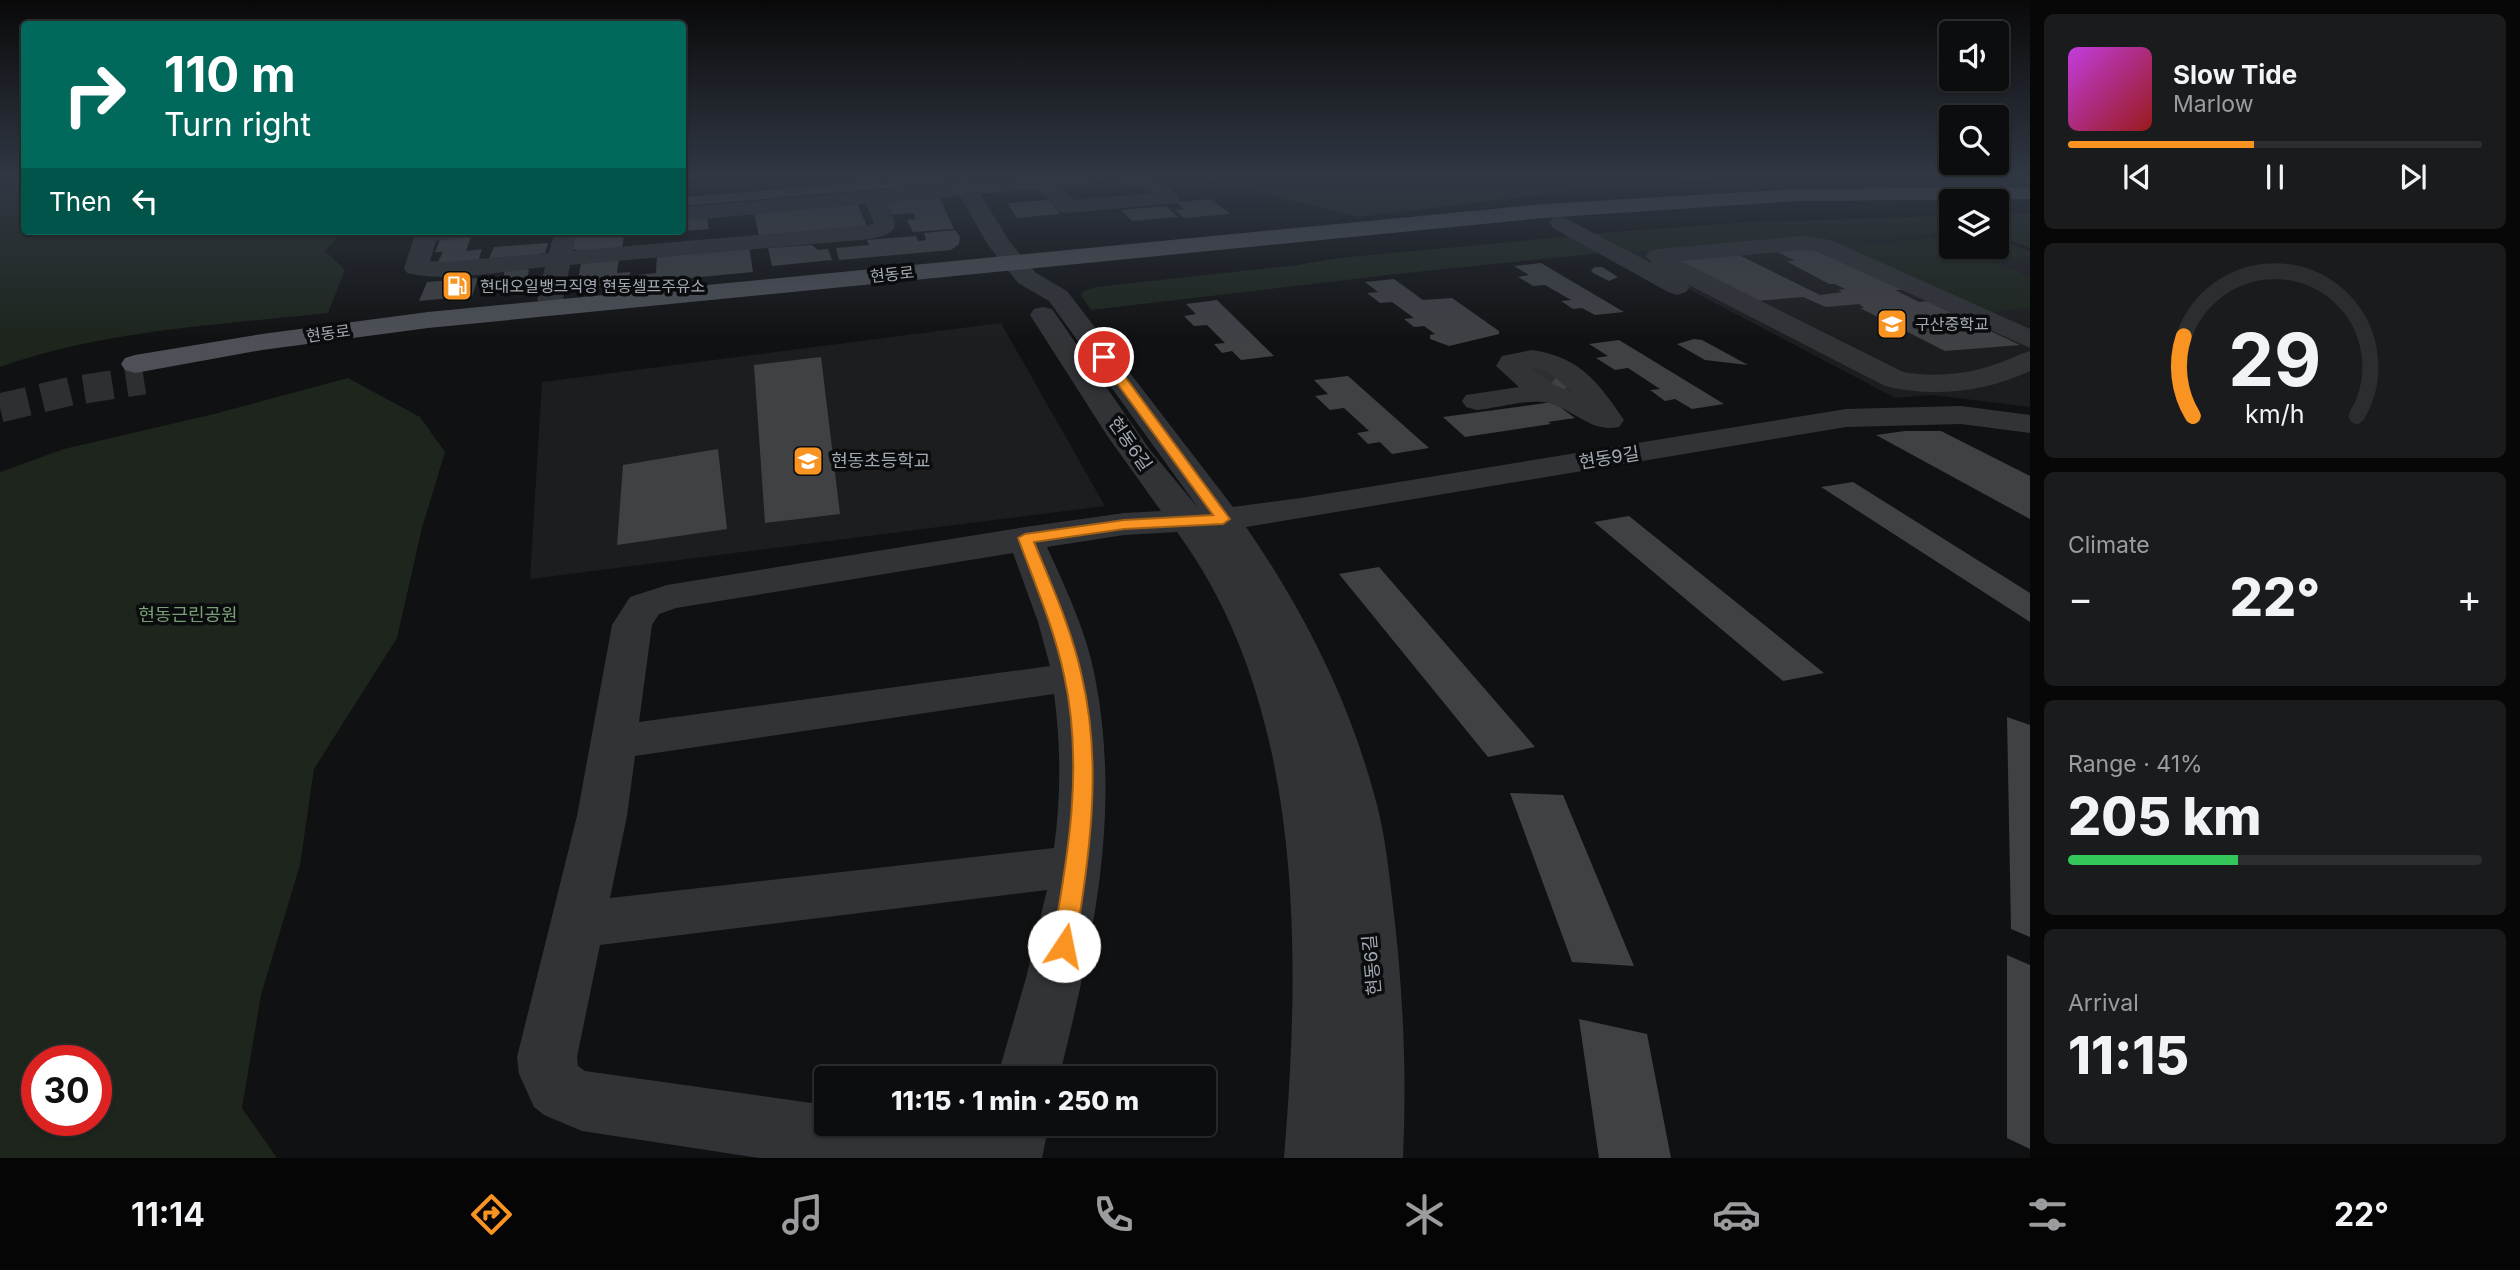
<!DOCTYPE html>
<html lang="en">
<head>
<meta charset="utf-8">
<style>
	body { margin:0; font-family:Inter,"Noto Sans KR",sans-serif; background:#1a1b1c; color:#f1f3f6; height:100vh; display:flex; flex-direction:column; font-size:26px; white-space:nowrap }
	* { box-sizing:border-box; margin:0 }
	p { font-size:23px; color:#9a9c9e }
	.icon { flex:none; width:38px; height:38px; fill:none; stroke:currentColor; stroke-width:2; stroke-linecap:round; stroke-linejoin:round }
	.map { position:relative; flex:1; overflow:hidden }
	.sheet { display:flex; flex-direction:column; gap:14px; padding:14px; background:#070708; width:490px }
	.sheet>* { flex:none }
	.guide { position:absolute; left:21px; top:21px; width:665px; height:214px; border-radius:7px; box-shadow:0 2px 5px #0004,0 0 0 2px #2c2d2e; background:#00695c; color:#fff; overflow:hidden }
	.tools { position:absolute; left:1939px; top:21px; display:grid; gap:14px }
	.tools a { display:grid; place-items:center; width:70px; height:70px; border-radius:7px; background:#0c0d0e; box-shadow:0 2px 5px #0004,0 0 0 2px #2c2d2e; font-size:35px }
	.speed { position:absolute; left:21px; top:1045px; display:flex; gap:14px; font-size:35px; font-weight:700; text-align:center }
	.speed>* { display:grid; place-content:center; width:91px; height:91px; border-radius:50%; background:#0c0d0e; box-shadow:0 2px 5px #0004,0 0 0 2px #2c2d2e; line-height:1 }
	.speed .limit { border:10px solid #d22; background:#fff; color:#111 }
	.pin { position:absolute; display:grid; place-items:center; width:60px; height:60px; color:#fff; margin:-30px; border:4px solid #fff; border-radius:50%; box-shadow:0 2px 7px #0007 }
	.me { position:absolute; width:77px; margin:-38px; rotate:11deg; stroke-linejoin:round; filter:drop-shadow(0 0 5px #0008) }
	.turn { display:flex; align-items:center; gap:24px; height:147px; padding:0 28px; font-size:32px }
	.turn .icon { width:91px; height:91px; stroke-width:2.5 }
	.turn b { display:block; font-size:49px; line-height:60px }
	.then { display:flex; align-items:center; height:66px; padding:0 28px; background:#0003; gap:14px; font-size:26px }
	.big { font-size:52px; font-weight:800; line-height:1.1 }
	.sheet .tile { flex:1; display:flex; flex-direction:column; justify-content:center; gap:10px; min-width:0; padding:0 24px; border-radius:10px; background:#1a1b1c }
	.sheet .dial { align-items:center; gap:0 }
	.dial svg { height:182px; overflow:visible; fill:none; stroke:#2c2d2e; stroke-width:7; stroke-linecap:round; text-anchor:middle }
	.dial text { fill:#f1f3f6; stroke:none }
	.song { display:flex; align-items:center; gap:21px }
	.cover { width:84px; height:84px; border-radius:10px; background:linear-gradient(135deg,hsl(290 70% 55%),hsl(0 70% 35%)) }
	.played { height:7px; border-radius:4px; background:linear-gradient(90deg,#f99422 45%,#2c2d2e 45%) }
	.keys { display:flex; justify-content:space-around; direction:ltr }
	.heat { display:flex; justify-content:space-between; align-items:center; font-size:38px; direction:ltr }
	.charge { height:10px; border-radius:5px; background:linear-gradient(90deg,#34c759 41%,#2c2d2e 0) }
	.trip { position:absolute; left:814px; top:1066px; width:402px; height:70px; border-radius:7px; background:#0c0d0e; box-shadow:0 2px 5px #0004,0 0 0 2px #2c2d2e; font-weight:800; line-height:70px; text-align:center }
	.dock { display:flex; height:112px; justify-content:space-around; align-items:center; background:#050506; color:#9a9c9e }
	.dock .icon { width:49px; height:49px }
	.dock .on { color:#f99422 }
	.dock b { font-size:32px; color:#f1f3f6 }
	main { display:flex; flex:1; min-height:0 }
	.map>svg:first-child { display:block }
	.built { fill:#1c1d1f }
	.green { fill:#1d251d; fill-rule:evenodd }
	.building { fill:#3f4145 }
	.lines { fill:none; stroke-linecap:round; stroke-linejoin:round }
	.minor-tunnel { stroke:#2d2f32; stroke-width:29; stroke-dasharray:29 14; stroke-linecap:butt }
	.major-tunnel { stroke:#2d2f32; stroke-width:29; stroke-dasharray:29 14; stroke-linecap:butt }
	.minor { fill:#313337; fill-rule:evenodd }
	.major { fill:#4d5056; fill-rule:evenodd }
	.route { fill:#f99422; stroke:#a26016; stroke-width:2 }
	.labels { text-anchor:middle; stroke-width:7; stroke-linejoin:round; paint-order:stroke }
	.far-street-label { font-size:16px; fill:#a1a9b3; stroke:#0b0c0d }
	.far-poi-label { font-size:16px; fill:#a1a9b3; stroke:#0b0c0d; text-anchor:start }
	.street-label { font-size:18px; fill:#a1a9b3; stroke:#0b0c0d }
	.poi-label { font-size:18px; fill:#a1a9b3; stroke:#0b0c0d; text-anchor:start }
	.park-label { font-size:18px; fill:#7aa077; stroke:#0b0c0d }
</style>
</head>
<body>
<main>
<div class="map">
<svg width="2030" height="1158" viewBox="0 0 2030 1158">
	<rect width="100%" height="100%" fill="#101112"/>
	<path class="built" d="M1951,234V247H1997V238L2030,251V407L1933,395L1895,398L1620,253L1791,241Z
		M1001,323L1105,506L530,579L542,382Z"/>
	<path class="green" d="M0,178H24V231H323L337,238L325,251L345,270L328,313C219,325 104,330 0,367Z
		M1202,178H1743L1612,186L1358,217Z
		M1997,214H2030V248L1997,235Z
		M1939,216L1951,221V234L1791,241L1620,253L1587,234L1736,223Z
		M1574,236L1603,253L1397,274L1091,310L1081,295L1084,291L1096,287L1298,265L1339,258Z
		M1933,238L2030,277V308L1988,313L1834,242L1857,240L1868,245Z
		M1997,241L2030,253V256L1993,260L1958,247H1997Z
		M348,378L420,417L445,452L422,528L397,638L314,769L300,865L261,995L242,1108L277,1158H0V472L64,449L214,414ZM37,1060H96V1120H37Z"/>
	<path class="building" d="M852,178H876L877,181L945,178L950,183L682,206V188L685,197L854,183Z
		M931,196L940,199L954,229L913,232L907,220L916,219L913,213L893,215L886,203L898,199Z
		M1212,199L1230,214L1184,218L1175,210L1184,209L1176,202Z
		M1049,200L1061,214L1017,218L1007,203Z
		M857,203L867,226L759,236L754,212Z
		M1166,206L1178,217L1132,221L1121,210Z
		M706,215L709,229L682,231V217Z
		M955,230L960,237L959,244L951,250L839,260L836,248L869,245L867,240L916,236L918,241L926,240L924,233Z
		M576,231H620V234L609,236L624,235L622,249L583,252L573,249Z
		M472,234L466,251L482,249L478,262L436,266L443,252H435L441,237Z
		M548,243L545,253L488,261L494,247Z
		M812,245L818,250L828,249L832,260L772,266L768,248Z
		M749,246L753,272L638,283L639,275L656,273L657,254Z
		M1816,246L1902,290H1895L1919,302L1927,301L2020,345L1945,351L1860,308H1864L1859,304L1826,307L1803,297L1755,301L1668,258L1731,251L1820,295L1842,292L1838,290L1845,289L1835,284H1829L1786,261H1795L1772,249Z
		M619,258L617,273L630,272L629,283L583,287L577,285L581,264Z
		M1541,263L1624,312L1595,315L1582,308L1573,309L1561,301L1571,300L1545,285L1533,286L1518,277L1529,275L1514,266Z
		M1595,267H1602L1618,277L1609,281L1593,273L1591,270Z
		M523,268L529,270L525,288L499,292L505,270Z
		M478,278L472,296L419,301L427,282Z
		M1394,279L1423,300L1452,298L1499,331V334L1449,346L1430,339V335L1435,334L1424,326L1414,327L1404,319L1414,318L1392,302L1380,303L1367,293L1378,292L1365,282Z
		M1217,300L1274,356L1241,360L1232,351L1222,353L1214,344L1225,343L1207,325L1194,326L1184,316L1196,314L1186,304Z
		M1694,339L1702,340L1748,365L1705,360L1677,344Z
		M1619,340L1724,404L1692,409L1675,399L1665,401L1650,390L1660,389L1628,368L1615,370L1596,358L1608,356L1589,344Z
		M821,357L840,514L765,523L754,365Z
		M1542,363L1582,392L1557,395L1517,366Z
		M1348,376L1429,448L1392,454L1380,442L1368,444L1357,433L1369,431L1344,408L1330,410L1315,396L1328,394L1314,380Z
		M1553,402L1575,418L1548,422L1551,424L1465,437L1443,417Z
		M1905,431H1941L2030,476V519L1876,435Z
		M718,449L727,529L617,545L623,465Z
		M1853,482L2030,593V622L1821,487Z
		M1629,516L1824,673L1783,681L1594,522Z
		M1379,567L1535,747L1488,757L1339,574Z
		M2007,717L2030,725V937L2011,929Z
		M1510,793L1563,795L1634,966L1572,962Z
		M2007,955L2030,965V1149L2007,1138Z
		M1579,1019L1647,1034L1671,1158H1599Z"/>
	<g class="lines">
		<path class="minor-tunnel" d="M1530,364L1570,394"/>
		<path class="major-tunnel" d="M0,408L71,391L144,380"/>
		<path class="minor" d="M950,178H970L973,182L1019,178H1103L1093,184L1060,187L1074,200L1154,193L1142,188L1106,182L1103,178C1131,178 1162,171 1180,198L1177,203L1069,213L1061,212L1038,189L980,194L1010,242L1036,273L1067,291L1233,507L1301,498L1846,409L1961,406L2030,415V433L1961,424L1846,427L1246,527C1302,608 1348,698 1374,794C1384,828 1388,863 1392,898C1403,985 1407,1071 1403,1158H1284C1301,953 1305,706 1177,532L1124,535L1047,547C1066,589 1087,633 1095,677C1122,817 1092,943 1059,1078H997L1026,978L1047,890L600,945L577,1057L578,1066L585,1071L826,1105V1124H958L985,1130L987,1124H1049L1042,1158H759L582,1131L544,1115L534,1107L519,1074L517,1057L577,816L612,625L630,597L667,585L1025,527L1124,513L1161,511L1108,437L1030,315L1034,309L1043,307L1052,309L1150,450L1199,509L1049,301L1018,283L988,245L960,196L887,202C898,228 900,232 871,239L570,265L563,299L566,307L562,313L553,315L544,313L537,299L545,267C504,271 448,283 407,273L404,268L415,235L417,231H490L487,236L436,241L430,261L444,262L549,253L555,231H577L573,251L869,225L874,223L866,204L682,221V207L953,184ZM1013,553L1038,622L1050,666L639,722L652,625L659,614L676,608ZM1054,694C1061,746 1061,797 1054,848L610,898L627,816L635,756Z
			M1561,216L1653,264L1646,256L1650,251L1658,249L1803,236L1831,240L2030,329V348L1818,252L1803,250L1681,261L1903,372C1932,377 1965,375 1993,365C2006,361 2017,355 2030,351V371C1986,392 1932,398 1885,386L1687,284L1690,287L1686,292L1677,295L1668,292L1553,228L1550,223L1553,218Z
			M1532,350C1580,357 1598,382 1624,420L1619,427C1590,434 1570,405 1543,402C1522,400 1497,408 1477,410L1466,407L1462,401L1466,395L1519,387L1496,366L1502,356ZM1531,368L1547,371L1574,393L1552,384Z"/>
		<path class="major" d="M2030,187V199L1798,201L1543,218L428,328L262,350L135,373L125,370L121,364L125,358L135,355L262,334L428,312L1543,204L1798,189Z"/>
	</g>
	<linearGradient id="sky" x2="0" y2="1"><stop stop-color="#09090a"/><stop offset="0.52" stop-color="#313844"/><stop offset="1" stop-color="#313844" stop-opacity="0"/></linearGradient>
	<rect width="2030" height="340" fill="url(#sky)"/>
	<path class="route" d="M1100,355H1109L1230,519L1223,524L1124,529L1034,542C1052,586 1072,630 1082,677C1103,767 1089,857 1075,946L1072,953L1064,956L1056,953L1052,946C1068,857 1084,765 1064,675C1054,628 1035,584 1018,538L1025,534L1124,520L1213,515L1100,360Z"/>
	<defs>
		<g id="fuel-square" transform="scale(1.575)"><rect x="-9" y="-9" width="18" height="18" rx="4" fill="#f99422" stroke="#0b0c0d"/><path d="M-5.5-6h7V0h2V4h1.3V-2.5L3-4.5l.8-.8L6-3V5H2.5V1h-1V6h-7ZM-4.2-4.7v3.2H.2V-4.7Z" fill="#fff"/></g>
		<g id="school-square" transform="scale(1.575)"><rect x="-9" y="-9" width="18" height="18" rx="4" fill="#f99422" stroke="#0b0c0d"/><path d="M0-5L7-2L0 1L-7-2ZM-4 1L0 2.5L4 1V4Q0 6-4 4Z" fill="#fff"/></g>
	</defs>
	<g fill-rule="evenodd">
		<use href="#fuel-square" x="457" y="286"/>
		<use href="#school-square" x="1892" y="324"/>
		<use href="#school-square" x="808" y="461"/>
	</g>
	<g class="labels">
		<g class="far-street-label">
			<text transform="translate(892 274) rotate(-6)" y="6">현동로</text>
			<text transform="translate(328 333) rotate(-8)" y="6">현동로</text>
		</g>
		<g class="far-poi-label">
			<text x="480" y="292">현대오일뱅크직영 현동셀프주유소</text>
			<text x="1915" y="330">구산중학교</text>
		</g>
		<g class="street-label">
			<text transform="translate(1130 444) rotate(55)" y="6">현동6길</text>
			<text transform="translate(1609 458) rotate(-9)" y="6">현동9길</text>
			<text transform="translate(1372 965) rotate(-95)" y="6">현동6길</text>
		</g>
		<g class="poi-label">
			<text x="831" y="467">현동초등학교</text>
		</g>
		<g class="park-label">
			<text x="188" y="621">현동근린공원</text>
		</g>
	</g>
</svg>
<div class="tools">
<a><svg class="icon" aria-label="sound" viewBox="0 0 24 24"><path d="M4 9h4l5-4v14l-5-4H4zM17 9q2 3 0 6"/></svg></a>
<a><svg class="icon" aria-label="search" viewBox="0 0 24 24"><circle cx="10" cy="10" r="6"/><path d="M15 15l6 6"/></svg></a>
<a><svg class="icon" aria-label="layers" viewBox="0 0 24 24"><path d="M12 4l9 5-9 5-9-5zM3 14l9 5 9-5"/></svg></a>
</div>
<div class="speed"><div class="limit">30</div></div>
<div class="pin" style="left:1104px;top:357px;background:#d93025"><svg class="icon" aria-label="arrive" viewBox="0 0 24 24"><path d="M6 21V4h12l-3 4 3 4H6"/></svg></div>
<svg class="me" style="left:1064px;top:946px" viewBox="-20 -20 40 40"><circle r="19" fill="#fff"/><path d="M0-13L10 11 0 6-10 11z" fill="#f99422"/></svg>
<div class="trip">11:15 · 1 min · 250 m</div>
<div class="guide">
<div class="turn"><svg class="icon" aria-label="right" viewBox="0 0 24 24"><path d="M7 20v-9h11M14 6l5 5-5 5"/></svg><div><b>110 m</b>Turn right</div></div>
<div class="then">Then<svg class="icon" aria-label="left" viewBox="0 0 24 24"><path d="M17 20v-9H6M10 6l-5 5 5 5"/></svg></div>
</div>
</div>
<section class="sheet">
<div class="tile">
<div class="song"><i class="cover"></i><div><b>Slow Tide</b><p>Marlow</p></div></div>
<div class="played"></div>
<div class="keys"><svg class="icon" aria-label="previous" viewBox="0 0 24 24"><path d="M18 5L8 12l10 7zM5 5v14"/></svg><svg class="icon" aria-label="pause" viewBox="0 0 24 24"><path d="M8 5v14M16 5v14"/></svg><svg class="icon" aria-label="next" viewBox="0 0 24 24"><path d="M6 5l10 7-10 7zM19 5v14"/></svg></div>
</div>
<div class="tile dial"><svg viewBox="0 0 100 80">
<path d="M14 69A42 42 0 1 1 86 69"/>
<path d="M14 69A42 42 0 0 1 10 34" stroke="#f99422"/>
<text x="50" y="56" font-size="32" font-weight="700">29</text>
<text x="50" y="72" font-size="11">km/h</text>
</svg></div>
<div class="tile"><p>Climate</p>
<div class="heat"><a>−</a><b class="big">22°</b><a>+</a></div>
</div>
<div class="tile"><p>Range · 41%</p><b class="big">205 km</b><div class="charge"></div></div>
<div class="tile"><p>Arrival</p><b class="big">11:15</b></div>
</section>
</main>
<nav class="dock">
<b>11:14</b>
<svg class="icon on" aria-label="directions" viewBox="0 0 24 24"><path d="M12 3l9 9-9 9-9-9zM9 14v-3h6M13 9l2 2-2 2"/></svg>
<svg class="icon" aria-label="music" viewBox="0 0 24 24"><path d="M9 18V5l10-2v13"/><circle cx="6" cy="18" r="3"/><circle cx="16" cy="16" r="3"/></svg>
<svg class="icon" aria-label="phone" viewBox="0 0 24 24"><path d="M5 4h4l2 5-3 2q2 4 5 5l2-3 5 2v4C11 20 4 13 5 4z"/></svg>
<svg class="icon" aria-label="climate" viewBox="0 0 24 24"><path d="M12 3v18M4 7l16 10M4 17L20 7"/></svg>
<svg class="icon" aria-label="car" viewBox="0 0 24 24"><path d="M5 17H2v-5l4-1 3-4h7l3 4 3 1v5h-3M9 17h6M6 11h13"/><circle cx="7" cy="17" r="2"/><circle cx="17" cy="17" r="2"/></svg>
<svg class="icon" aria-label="filters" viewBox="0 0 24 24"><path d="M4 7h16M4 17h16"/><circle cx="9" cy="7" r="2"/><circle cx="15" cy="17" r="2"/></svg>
<b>22°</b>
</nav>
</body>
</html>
